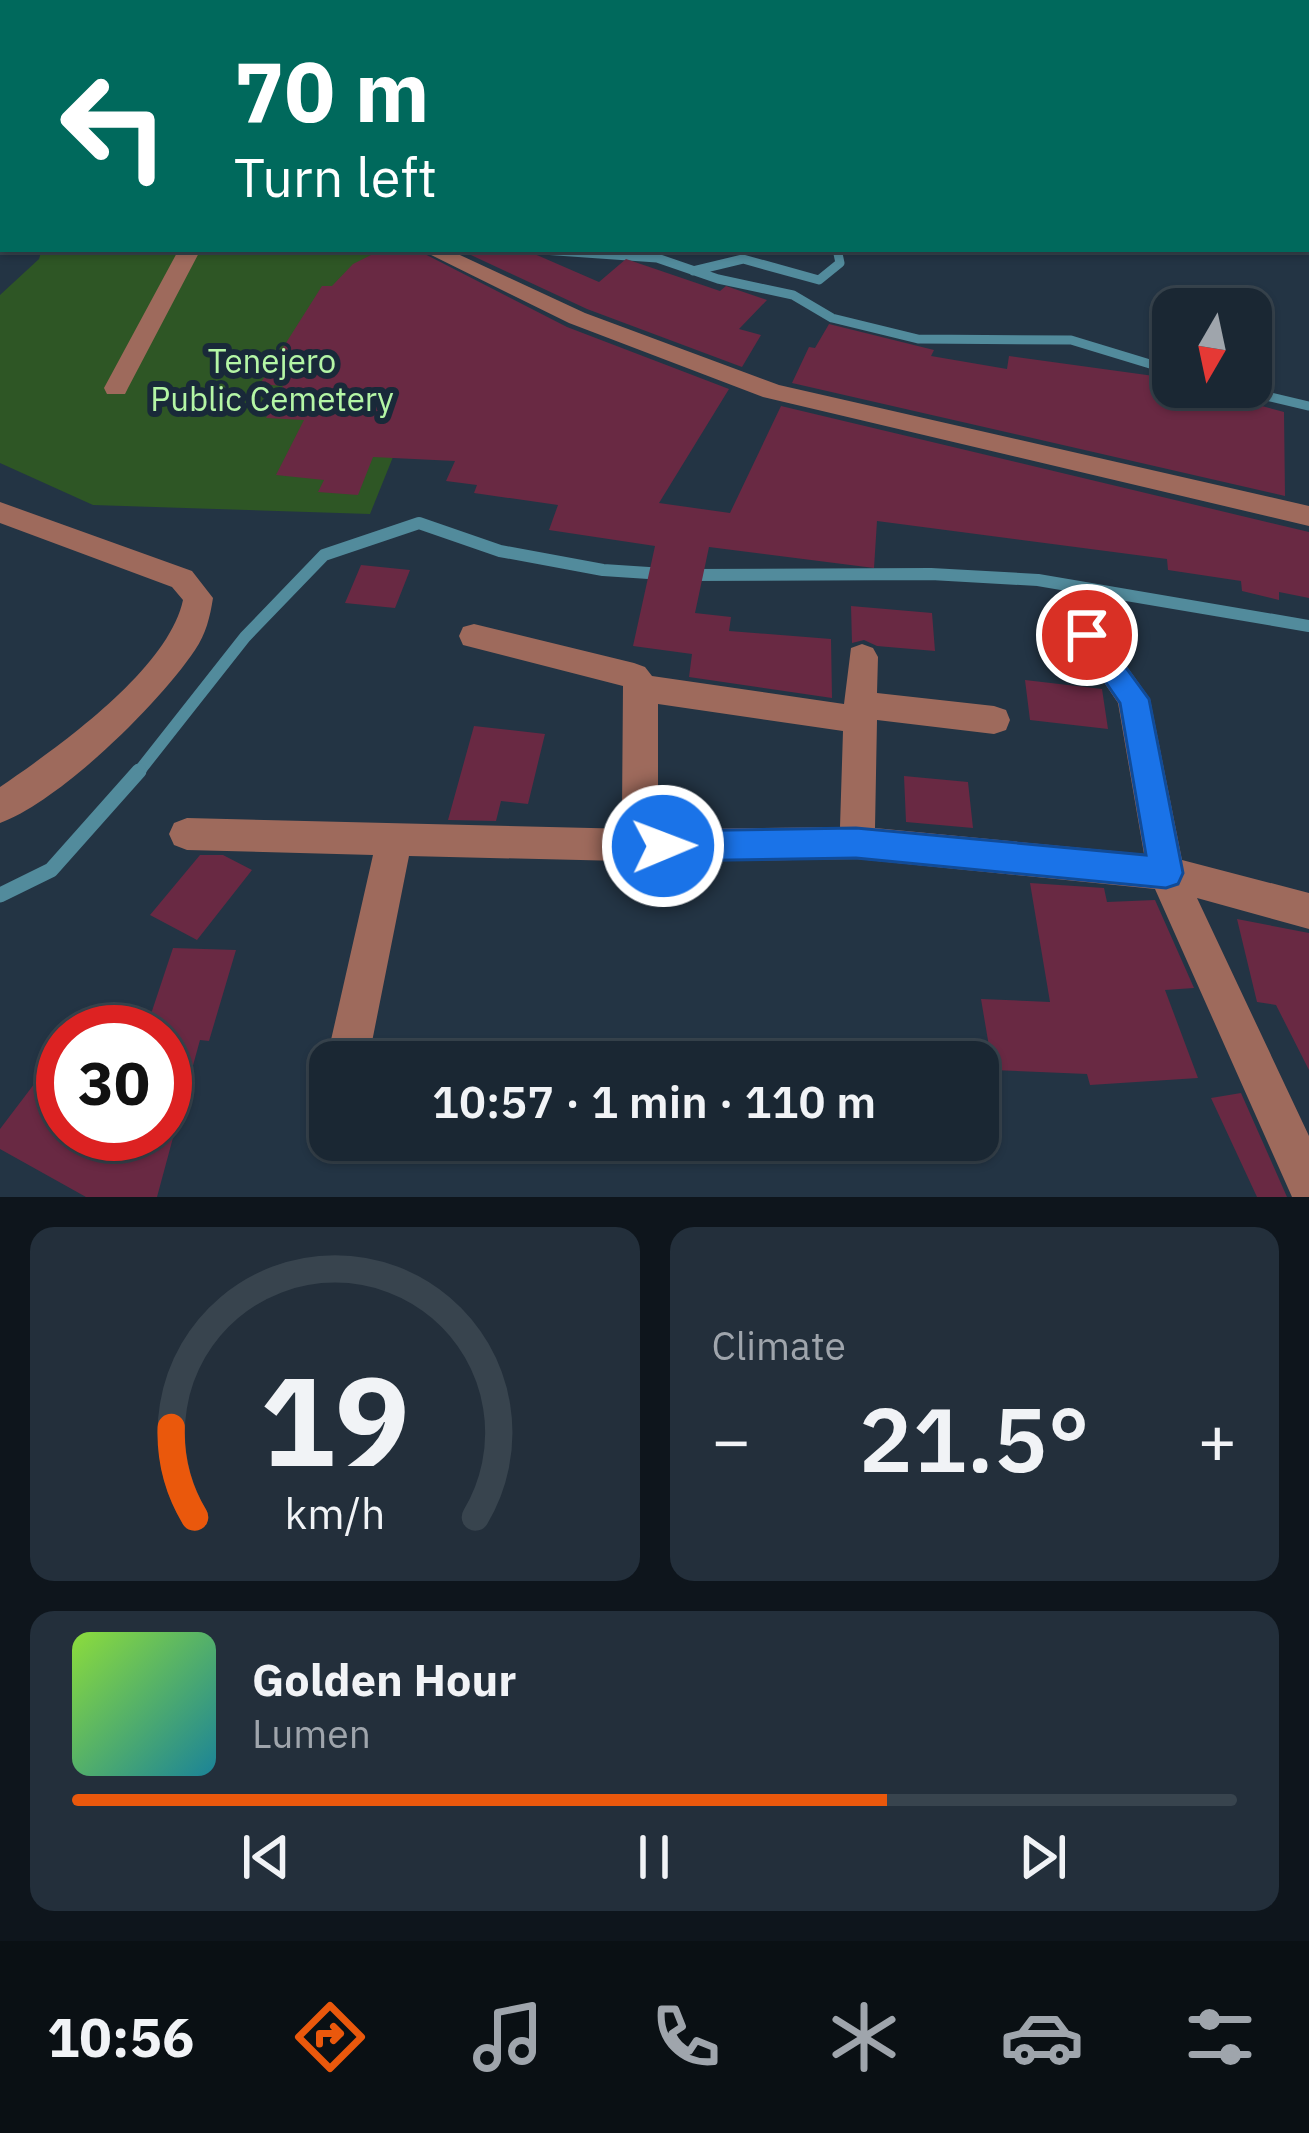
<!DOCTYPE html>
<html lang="en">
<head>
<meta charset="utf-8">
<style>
	body { margin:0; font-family:"IBM Plex Sans",sans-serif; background:#232f3b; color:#f1f3f6; height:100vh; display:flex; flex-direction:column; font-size:45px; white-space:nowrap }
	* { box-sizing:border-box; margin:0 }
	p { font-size:39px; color:#9fa5ac }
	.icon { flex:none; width:66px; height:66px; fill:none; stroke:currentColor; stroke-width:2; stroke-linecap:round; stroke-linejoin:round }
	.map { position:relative; height:1197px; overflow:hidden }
	.drawer { display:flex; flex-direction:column; gap:30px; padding:30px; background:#0e151c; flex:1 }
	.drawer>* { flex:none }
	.hud { position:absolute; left:0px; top:0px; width:1311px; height:252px; box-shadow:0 3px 9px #0004,0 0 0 3px #38444e; background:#00695c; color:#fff; overflow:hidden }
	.needle { width:78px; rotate:189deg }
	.fabs { position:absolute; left:1152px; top:288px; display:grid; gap:24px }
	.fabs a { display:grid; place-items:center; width:120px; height:120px; border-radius:24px; background:#1a2733; box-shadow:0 3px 9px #0004,0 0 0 3px #38444e; font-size:60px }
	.speed { position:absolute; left:36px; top:1005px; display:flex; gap:24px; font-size:60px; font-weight:700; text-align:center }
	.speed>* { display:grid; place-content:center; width:156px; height:156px; border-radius:50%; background:#1a2733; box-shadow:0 3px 9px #0004,0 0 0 3px #38444e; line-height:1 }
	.speed .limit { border:18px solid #d22; background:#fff; color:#111 }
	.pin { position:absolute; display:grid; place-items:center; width:102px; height:102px; color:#fff; margin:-51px; border:6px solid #fff; border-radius:50%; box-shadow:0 3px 12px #0007 }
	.me { position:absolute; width:132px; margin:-66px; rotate:89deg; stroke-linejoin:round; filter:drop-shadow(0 0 9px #0008) }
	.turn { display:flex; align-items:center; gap:42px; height:252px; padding:0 36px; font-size:54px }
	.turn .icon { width:156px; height:156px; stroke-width:2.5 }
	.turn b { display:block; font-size:84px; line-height:102px }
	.big { font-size:90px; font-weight:600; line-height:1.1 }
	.drawer .widget { flex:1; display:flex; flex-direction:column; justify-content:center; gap:18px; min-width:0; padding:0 42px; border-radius:24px; background:#232f3b }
	.drawer .dial { align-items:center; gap:0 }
	.dial svg { height:312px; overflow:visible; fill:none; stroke:#38444e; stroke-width:7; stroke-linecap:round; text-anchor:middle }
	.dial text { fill:#f1f3f6; stroke:none }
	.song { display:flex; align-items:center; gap:36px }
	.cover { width:144px; height:144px; border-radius:18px; background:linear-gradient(135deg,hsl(90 70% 55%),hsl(190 70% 35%)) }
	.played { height:12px; border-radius:6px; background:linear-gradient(90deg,#ea580c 70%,#38444e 70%) }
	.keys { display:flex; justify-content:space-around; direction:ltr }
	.heat { display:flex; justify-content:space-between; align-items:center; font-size:66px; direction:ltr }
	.drawer .tiles { flex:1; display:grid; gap:30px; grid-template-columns:1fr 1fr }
	.widget:last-child { grid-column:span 2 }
	.trip { position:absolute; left:309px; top:1041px; width:690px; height:120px; border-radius:24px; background:#1a2733; box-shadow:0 3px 9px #0004,0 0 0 3px #38444e; font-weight:600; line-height:120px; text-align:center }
	.menu { display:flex; height:192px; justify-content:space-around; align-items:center; background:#0a1014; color:#9fa5ac }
	.menu .icon { width:84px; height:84px }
	.menu .active { color:#ea580c }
	.menu b { font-size:54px; color:#f1f3f6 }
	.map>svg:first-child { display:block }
	.green { fill:#2e5625 }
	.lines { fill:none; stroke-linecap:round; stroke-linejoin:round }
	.stream-far2 { stroke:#528b9c; stroke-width:9 }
	.stream-far1 { stroke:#528b9c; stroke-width:12 }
	.stream { stroke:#528b9c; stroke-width:15 }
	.building { fill:#692943 }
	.minor { fill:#9e6a5c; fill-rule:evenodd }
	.route { fill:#1a73e8; stroke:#114b97; stroke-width:3 }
	.labels { text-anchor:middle; stroke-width:12; stroke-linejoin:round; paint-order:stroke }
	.park-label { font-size:33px; fill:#b4f6a5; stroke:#192939 }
</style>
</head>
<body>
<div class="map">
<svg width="1309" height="1197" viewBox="0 0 1309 1197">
	<rect width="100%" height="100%" fill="#233444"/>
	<path class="green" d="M42,249H383L443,333L370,514L93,505L0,463V295L39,259Z"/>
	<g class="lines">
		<path class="stream-far2" d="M528,249L657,258L718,279L793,295L832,318L918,339L1071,340L1173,371
			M693,271L743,259L819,280L840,263L837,249
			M1228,387L1309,406"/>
		<path class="stream-far1" d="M690,575L931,574L1038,580L1309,626
			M137,774L245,637L324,555L419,523L500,551L603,570L664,574"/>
		<path class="stream" d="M0,895L51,870L139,771"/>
	</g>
	<path class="building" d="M383,249H415L567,327L729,389L659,503L730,513L781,406L1309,532V598L1279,592V600L1242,591L1241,581L1168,570L1167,559L877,521L874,568L709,547L695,613L731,617L729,631L831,639L832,698L689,677L692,654L633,646L655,546L549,530L558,505L474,493L477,485L446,481L455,461L373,457L358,495L318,492L324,480L276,475L304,420L266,418L283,386L260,384L322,286H332L353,264Z
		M458,249H523L599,282L626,259L720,291L726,286L767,300L739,329L761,335L742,367L587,309Z
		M829,324L934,350L931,356L1007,369L1009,356L1154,376L1155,386L1250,409L1251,403L1284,412L1285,496L792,383L809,347L815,348Z
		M361,565L410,570L395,608L345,603Z
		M851,606L932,613L935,651L877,646L864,640L852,643Z
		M1025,680L1102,689L1108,729L1030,720Z
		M474,726L545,734L528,804L501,801L496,821L448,820Z
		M904,776L968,782L973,828L906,822Z
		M200,855H223L252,870L197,940L150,915Z
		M1030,883L1104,888L1107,902L1155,900L1194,988L1165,990L1198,1078L1090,1085L1087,1074L993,1070L981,999L1050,1002Z
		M1237,919L1309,933V1070L1276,1005L1257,1002Z
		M173,948L236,950L209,1041L200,1040L175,1131L165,1129V1032H145Z
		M63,1046V1134H174L157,1197H86L0,1149V1129Z
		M1241,1093L1287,1197H1257L1211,1098Z"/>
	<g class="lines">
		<path class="minor" d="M28,0H45L47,3H30Z
			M600,0H642L644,2L602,3Z
			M822,0H839L820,3Z
			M954,0H970L952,3Z
			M1116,0H1132L1134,3H1118Z
			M1224,0H1241L1243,3H1226Z
			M1269,0H1286L1288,3H1271Z
			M1308,25H1309V35H1308Z
			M3,111V124L0,125V112Z
			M3,201V215L0,216V202Z
			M179,249H201L128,388L125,394H107L104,388Z
			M419,249H447L585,313L779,385L1309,506V526L763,397L569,323Z
			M0,502L192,571L213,598C210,617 206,634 195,650C159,704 60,801 0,823V787C57,748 168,670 183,600L172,587L0,523Z
			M1087,623L1098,626L1150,699L1182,860L1309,893V929L1197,898L1309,1136V1197H1292L1155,889L857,859L663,862L409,856L368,1062H330V1071L326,1062L373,855L187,850L174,845L169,834L174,823L187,818L632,829L622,811L623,686L463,645L459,636L463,627L474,624L634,663L645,667L652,676L844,704L851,648L862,644L873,648L878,657L877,693L994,706L1006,710L1010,720L1006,730L994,734L877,720L875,828L1144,854L1118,703L1072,635L1076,626ZM658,704L843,731L840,827L672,829L658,808Z"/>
	</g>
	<path class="route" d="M1087,624L1097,628L1149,699L1183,873L1178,884L1166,888L856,858L663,861L652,857L647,846L652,836L663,831L856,828L1146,855L1120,703L1073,635L1077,628Z"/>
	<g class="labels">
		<g class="park-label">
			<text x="272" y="373">Tenejero<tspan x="272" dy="38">Public Cemetery</tspan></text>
		</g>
	</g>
</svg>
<div class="fabs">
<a><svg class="needle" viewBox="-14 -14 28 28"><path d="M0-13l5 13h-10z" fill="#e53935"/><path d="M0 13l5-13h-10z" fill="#9fa5ac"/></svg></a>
</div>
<div class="speed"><div class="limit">30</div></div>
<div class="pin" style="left:1087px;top:635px;background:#d93025"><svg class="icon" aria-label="arrive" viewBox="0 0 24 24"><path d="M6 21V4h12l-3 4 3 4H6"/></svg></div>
<svg class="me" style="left:663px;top:846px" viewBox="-20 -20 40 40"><circle r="17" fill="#1a73e8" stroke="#fff" stroke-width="3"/><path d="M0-11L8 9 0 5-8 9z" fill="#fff"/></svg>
<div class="trip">10:57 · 1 min · 110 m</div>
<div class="hud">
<div class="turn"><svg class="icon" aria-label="left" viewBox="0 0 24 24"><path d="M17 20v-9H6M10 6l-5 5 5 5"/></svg><div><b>70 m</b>Turn left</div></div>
</div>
</div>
<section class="drawer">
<div class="tiles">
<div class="widget dial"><svg viewBox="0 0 100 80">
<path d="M14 69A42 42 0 1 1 86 69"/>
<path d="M14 69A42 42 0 0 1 8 46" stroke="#ea580c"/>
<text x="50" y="56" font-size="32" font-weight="700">19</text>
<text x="50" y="72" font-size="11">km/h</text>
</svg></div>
<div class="widget"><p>Climate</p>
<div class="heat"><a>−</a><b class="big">21.5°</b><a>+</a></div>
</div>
<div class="widget">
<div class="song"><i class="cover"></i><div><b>Golden Hour</b><p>Lumen</p></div></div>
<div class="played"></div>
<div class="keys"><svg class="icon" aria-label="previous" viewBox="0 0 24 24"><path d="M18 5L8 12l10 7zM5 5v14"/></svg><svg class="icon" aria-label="pause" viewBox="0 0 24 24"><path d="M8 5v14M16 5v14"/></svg><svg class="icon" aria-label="next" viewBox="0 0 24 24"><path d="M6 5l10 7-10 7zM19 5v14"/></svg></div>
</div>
</div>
</section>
<nav class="menu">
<b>10:56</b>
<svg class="icon active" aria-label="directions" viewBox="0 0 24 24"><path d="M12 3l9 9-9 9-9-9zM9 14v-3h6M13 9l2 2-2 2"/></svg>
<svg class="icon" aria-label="music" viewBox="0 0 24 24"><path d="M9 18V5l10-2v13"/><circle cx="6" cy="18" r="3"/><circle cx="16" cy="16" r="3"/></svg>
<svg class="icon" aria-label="phone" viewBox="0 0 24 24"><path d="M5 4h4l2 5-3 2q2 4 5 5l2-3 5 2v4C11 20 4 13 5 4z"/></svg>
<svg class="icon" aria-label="climate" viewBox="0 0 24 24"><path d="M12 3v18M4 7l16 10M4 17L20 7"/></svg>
<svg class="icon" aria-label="car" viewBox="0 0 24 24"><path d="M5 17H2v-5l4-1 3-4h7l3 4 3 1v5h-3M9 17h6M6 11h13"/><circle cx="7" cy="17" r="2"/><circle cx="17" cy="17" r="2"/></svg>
<svg class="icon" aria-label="filters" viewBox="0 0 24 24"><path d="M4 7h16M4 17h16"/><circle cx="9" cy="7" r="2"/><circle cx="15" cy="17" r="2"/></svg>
</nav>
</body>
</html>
